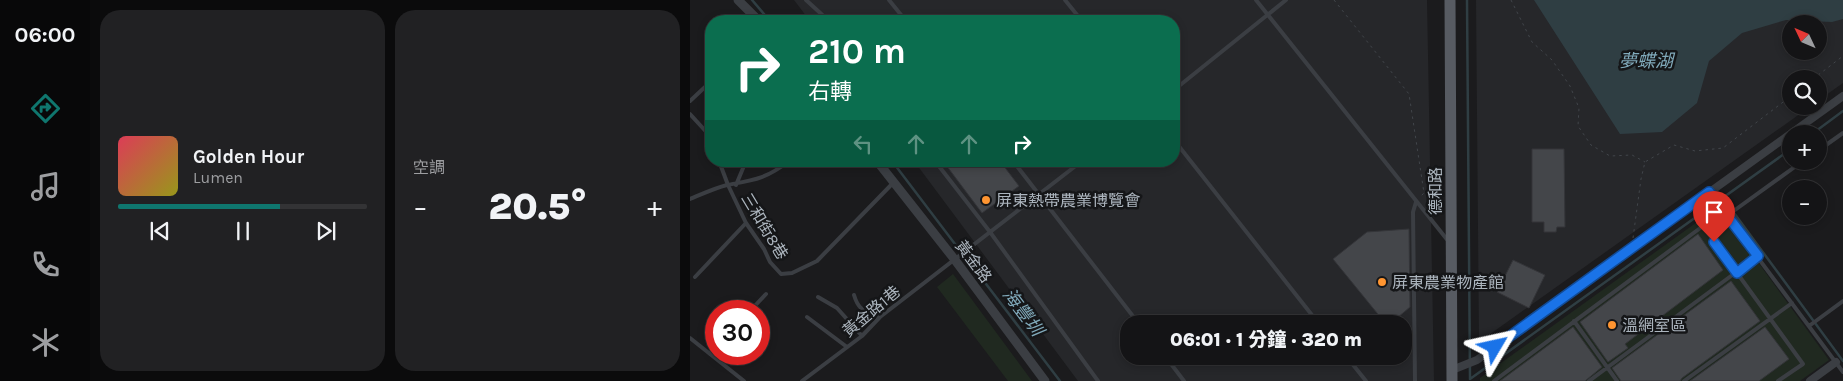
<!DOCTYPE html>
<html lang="zh-TW">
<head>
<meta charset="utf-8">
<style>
	body { margin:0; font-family:Karla,"Noto Sans TC",sans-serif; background:#212123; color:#f1f3f6; height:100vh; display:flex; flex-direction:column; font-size:19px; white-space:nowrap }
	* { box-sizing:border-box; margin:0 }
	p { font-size:16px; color:#9d9ea1 }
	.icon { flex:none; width:28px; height:28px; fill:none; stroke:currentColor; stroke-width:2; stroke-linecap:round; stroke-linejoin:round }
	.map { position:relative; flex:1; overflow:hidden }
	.sheet { display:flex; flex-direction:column; gap:10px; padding:10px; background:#0b0b0c; width:600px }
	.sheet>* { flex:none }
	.hud { position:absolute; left:15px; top:15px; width:475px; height:152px; border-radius:20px; box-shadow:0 2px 8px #0003,0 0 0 1px #333335; background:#0b6e4f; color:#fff; overflow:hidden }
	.needle { width:32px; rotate:314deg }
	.tools { position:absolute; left:1092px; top:15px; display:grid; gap:10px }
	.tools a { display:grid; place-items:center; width:45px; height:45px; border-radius:50%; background:#141416; box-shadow:0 2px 8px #0003,0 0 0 1px #333335; font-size:25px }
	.speed { position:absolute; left:15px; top:300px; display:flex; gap:10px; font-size:25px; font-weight:700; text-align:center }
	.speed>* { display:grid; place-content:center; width:65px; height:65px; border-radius:50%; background:#141416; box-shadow:0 2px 8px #0003,0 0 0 1px #333335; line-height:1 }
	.speed .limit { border:8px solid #d22; background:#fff; color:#111 }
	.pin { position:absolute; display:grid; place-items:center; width:42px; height:42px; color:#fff; margin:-51px -21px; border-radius:50% 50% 50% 0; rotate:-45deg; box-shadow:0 0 5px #0007 }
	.pin .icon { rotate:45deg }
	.me { position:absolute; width:55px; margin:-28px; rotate:54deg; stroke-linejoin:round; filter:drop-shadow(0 0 4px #0008) }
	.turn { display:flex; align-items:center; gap:18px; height:105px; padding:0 20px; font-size:22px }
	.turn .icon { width:65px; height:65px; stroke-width:2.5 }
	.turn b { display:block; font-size:35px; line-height:42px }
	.lanes { display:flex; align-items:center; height:48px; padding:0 20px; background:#0003; justify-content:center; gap:25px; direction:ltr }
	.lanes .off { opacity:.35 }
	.big { font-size:38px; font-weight:800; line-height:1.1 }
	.sheet .widget { flex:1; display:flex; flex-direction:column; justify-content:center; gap:8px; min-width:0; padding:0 18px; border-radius:20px; background:#212123 }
	.song { display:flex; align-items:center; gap:15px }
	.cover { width:60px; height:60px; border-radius:8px; background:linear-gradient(135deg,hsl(350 70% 55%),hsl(60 70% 35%)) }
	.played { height:5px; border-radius:2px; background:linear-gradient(90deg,#0f766e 65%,#333335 65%) }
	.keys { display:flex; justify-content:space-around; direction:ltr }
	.heat { display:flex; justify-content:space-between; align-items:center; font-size:28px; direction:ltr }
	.sheet .tiles { flex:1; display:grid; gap:10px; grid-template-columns:repeat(2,1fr) }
	.trip { position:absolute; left:430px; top:315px; width:292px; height:50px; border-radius:20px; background:#141416; box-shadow:0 2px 8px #0003,0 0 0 1px #333335; font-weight:800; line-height:50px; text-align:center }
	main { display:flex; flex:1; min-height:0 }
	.tab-bar { display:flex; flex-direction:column; width:90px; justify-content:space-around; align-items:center; background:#080809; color:#9d9ea1 }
	.tab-bar .icon { width:35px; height:35px }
	.tab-bar .active { color:#0f766e }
	.tab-bar b { font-size:22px; color:#f1f3f6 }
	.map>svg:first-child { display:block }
	.built { fill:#26272a; fill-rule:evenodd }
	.green { fill:#202920 }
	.water { fill:#2f3e43 }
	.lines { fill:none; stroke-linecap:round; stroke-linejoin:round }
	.stream { stroke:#2f3e43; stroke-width:2.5 }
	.building { fill:#44464a; stroke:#343539 }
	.path { stroke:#41454a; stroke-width:1; stroke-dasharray:2.5 4; stroke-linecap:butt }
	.service { stroke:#3b3e43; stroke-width:4 }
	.minor { stroke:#3b3e43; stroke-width:8 }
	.tertiary { stroke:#3b3e43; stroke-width:9 }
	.primary { stroke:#575b62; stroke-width:11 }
	.route-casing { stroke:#114b97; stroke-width:12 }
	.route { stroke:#1a73e8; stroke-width:9 }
	.poi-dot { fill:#ff9531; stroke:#151618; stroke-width:2 }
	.labels { text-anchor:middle; stroke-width:5; stroke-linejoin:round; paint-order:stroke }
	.street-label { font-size:16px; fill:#acb5be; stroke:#151618 }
	.poi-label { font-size:16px; fill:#acb5be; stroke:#151618; text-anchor:start }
	.water-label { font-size:18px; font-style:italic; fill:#81aabb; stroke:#151618 }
</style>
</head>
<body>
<main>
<nav class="tab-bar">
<b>06:00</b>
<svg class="icon active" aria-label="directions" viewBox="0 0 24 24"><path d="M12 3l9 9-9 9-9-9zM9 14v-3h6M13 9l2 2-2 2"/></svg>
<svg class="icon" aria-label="music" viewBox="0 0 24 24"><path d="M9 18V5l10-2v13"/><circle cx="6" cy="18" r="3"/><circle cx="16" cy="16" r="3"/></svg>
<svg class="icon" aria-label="phone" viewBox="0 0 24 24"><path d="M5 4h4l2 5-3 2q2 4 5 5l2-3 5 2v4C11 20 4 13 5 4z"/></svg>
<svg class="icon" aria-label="climate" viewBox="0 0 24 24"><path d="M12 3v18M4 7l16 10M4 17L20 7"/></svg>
</nav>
<section class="sheet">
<div class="tiles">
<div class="widget">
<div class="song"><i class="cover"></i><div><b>Golden Hour</b><p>Lumen</p></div></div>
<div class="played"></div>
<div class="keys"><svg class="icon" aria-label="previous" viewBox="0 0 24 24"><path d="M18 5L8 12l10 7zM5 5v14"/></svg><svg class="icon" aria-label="pause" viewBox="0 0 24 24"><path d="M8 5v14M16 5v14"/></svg><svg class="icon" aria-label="next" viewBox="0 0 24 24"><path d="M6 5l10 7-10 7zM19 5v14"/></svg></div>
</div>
<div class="widget"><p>空調</p>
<div class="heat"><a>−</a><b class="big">20.5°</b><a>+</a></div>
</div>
</div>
</section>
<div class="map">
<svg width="1153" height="381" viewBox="0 0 1153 381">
	<rect width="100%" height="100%" fill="#1b1b1d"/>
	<path class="built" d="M104,0H737L744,381H388L224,161H484V21H120ZM439,324H714V356H439Z
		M786,0H1153V83L1129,100V79H1101V106H1121L789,342ZM1101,24H1129V51H1101Z"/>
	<path class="green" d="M1028,207L1139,360L1110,381H790V378Z
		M263,274L342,381H318L247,287Z"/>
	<path class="water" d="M844,0H1153V19L1142,22L1096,20L1052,33L1019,61L1007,103L972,132L930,134Z"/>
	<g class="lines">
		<path class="stream" d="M62,0L80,21
			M777,0L780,379
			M1122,134L1153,111
			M202,161L268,248
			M1033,198L1153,361
			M277,259L370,381
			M780,379L1101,149"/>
	</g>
	<path class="building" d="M842,149H874L875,227H867L866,232H854V222H842Z
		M253,161H310L329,186L292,213Z
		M719,229L720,307L700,324H696L643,259L677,232Z
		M1008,234L1033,270L935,344L938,348L918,362L890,322Z
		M823,260L855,275L839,308L807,292Z
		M1041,281L1070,321L992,378L990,381H931L922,368Z
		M883,327L912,367L895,381H810Z
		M1075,327L1099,359L1069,381H1000Z"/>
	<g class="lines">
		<path class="path" d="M644,0L719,94L734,193L731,196
			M821,0L842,42L862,60L880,86L889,108L888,126L901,145L920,156L942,155L955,162
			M1123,79L1153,56
			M943,238L951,179L955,162L984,145L1005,151L1033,148L1101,96"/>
		<path class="service" d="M116,0L139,21
			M199,0L216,21
			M375,0L392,21
			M566,0L759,242
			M484,90L596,0
			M0,101L15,87
			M0,114L21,137
			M484,140L629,324
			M1129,150L1153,133
			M29,161L38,185L56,223L74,249L80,262L91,274L102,273L127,261L203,183
			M245,161L300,232L408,381
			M323,161L449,324
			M46,185L56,161
			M1019,192L1153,372
			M0,199C12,194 25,188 37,185C64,180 76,179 99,161
			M1038,215L1113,161
			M5,277L56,223
			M164,295C169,312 176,311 190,317
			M128,297L147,308L172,336
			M60,311L76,294
			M117,317L157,347
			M884,321L927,381
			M1119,326L1153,301
			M0,338L54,381
			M20,354L26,348
			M475,356L494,381
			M656,356L676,381
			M112,381L172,336L190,317L392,161
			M725,381L723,212L726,202
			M804,381L1013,226L1113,364L1088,381
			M899,381L1068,256
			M994,381L1102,303"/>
		<path class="minor" d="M762,370L787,360L1153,96
			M1120,381L1146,362"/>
		<path class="tertiary" d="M48,0L69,21
			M187,161L265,260L355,381"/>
		<path class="primary" d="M760,0L762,381"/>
	</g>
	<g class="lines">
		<g class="route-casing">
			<path id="route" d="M805,347L1019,192L1068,256L1047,273L1024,242"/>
		</g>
		<use href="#route" class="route"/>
	</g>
	<g class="poi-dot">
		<circle cx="296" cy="200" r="5"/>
		<circle cx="692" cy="282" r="5"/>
		<circle cx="922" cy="325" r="5"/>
	</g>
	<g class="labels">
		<g class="street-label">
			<text transform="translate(745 191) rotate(-90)" y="6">德和路</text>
			<text transform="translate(75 226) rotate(59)" y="6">三和街8巷</text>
			<text transform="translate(284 261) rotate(53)" y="6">黃金路</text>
			<text transform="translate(181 311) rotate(-40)" y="6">黃金路1巷</text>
		</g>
		<g class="poi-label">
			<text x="306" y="206">屏東熱帶農業博覽會</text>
			<text x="702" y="288">屏東農業物產館</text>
			<text x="932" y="331">溫網室區</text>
		</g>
		<g class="water-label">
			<text x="956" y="67">夢蝶湖</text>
			<text transform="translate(333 312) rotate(53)" y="6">海豐圳</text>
		</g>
	</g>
</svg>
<div class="tools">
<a><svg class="needle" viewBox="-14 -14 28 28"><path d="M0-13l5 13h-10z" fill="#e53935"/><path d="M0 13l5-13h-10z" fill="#9d9ea1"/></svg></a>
<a><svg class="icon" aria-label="search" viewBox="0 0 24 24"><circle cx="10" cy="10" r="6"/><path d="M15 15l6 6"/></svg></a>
<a>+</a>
<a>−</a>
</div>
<div class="speed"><div class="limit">30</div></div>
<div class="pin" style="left:1024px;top:242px;background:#d93025"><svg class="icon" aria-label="arrive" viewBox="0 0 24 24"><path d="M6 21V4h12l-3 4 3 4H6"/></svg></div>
<svg class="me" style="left:805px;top:347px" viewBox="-20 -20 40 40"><path d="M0-17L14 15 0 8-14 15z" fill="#1a73e8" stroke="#fff" stroke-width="4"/></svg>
<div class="trip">06:01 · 1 分鐘 · 320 m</div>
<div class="hud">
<div class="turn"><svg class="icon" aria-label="right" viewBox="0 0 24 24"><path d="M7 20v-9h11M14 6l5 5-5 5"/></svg><div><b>210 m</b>右轉</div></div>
<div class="lanes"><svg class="icon off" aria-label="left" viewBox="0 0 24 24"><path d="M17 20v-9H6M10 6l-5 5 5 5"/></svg><svg class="icon off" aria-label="ahead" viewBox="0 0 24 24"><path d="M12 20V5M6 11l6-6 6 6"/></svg><svg class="icon off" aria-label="ahead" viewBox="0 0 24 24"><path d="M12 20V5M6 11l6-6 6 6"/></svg><svg class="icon" aria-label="right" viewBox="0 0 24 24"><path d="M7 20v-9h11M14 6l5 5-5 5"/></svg></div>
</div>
</div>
</main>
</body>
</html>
